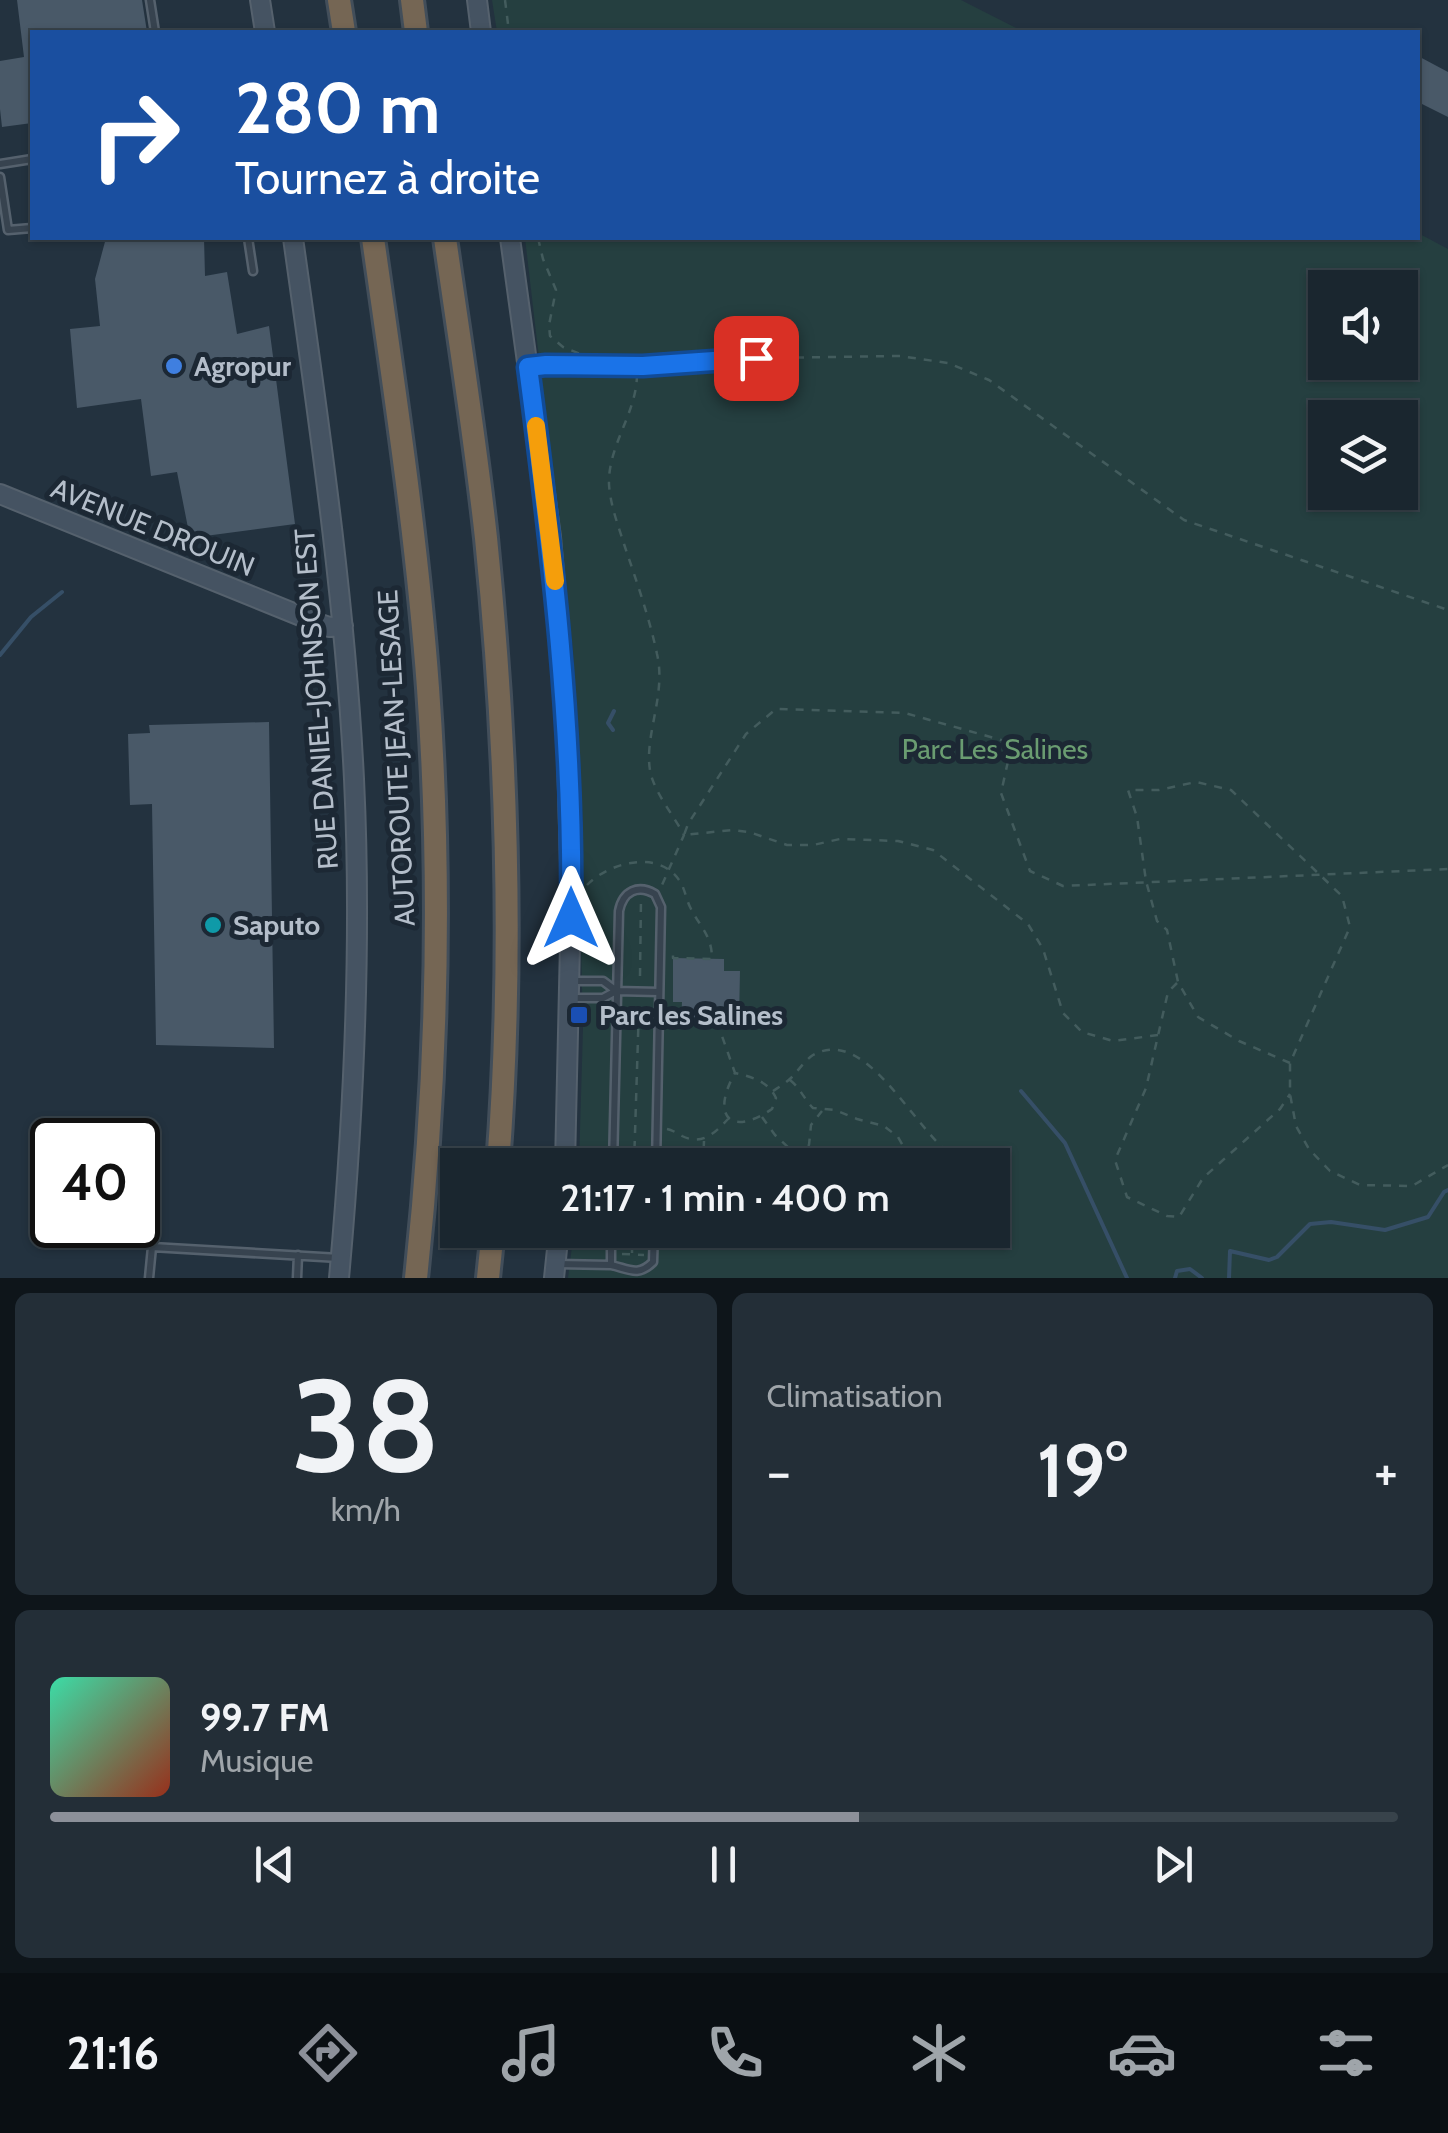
<!DOCTYPE html>
<html lang="fr">
<head>
<meta charset="utf-8">
<style>
	body { margin:0; font-family:Cabin,sans-serif; background:#232e37; color:#f1f3f6; height:100vh; display:flex; flex-direction:column; font-size:38px; white-space:nowrap }
	* { box-sizing:border-box; margin:0 }
	p { font-size:32px; color:#9fa5aa }
	.icon { flex:none; width:55px; height:55px; fill:none; stroke:currentColor; stroke-width:2; stroke-linecap:round; stroke-linejoin:round }
	.map { position:relative; height:1278px; overflow:hidden }
	.drawer { display:flex; flex-direction:column; gap:15px; padding:15px; background:#0e151a; flex:1 }
	.drawer>* { flex:none }
	.top-card { position:absolute; left:30px; top:30px; width:1390px; height:210px; border-radius:0px; box-shadow:0 2px 8px #0004,0 0 0 2px #38434b; background:#1a4fa0; color:#fff; overflow:hidden }
	.fabs { position:absolute; left:1308px; top:270px; display:grid; gap:20px }
	.fabs a { display:grid; place-items:center; width:110px; height:110px; border-radius:0px; background:#1a262f; box-shadow:0 2px 8px #0004,0 0 0 2px #38434b; font-size:50px }
	.speed { position:absolute; left:30px; top:1118px; display:flex; gap:20px; font-size:50px; font-weight:700; text-align:center }
	.speed>* { display:grid; place-content:center; width:130px; height:130px; border-radius:50%; background:#1a262f; box-shadow:0 2px 8px #0004,0 0 0 2px #38434b; line-height:1 }
	.speed .limit { border:5px solid #111; border-radius:15px; background:#fff; color:#111 }
	.pin { position:absolute; display:grid; place-items:center; width:85px; height:85px; color:#fff; margin:-42px; border-radius:20px; box-shadow:0 5px 15px #0006 }
	.me { position:absolute; width:110px; margin:-55px; rotate:0deg; stroke-linejoin:round; filter:drop-shadow(0 0 8px #0008) }
	.turn { display:flex; align-items:center; gap:35px; height:210px; padding:0 40px; font-size:45px }
	.turn .icon { width:130px; height:130px; stroke-width:2.5 }
	.turn b { display:block; font-size:70px; line-height:85px }
	.big { font-size:75px; font-weight:600; line-height:1.1 }
	.drawer .widget { flex:1; display:flex; flex-direction:column; justify-content:center; gap:15px; min-width:0; padding:0 35px; border-radius:15px; background:#232e37 }
	.drawer .dial { align-items:center; gap:0 }
	.dial b { font-size:130px; line-height:1 }
	.song { display:flex; align-items:center; gap:30px }
	.cover { width:120px; height:120px; border-radius:15px; background:linear-gradient(135deg,hsl(160 70% 55%),hsl(10 70% 35%)) }
	.played { height:10px; border-radius:5px; background:linear-gradient(90deg,#8c9099 60%,#38434b 60%) }
	.keys { display:flex; justify-content:space-around; direction:ltr }
	.heat { display:flex; justify-content:space-between; align-items:center; font-size:55px; direction:ltr }
	.drawer .tiles { flex:1; display:grid; gap:15px; grid-template-columns:1fr 1fr }
	.widget:last-child { grid-column:span 2 }
	.trip { position:absolute; left:440px; top:1148px; width:570px; height:100px; border-radius:0px; background:#1a262f; box-shadow:0 2px 8px #0004,0 0 0 2px #38434b; font-weight:600; line-height:100px; text-align:center }
	.tab-bar { display:flex; height:160px; justify-content:space-around; align-items:center; background:#0a0f13; color:#9fa5aa }
	.tab-bar .icon { width:70px; height:70px }
	.tab-bar .active { color:#8c9099 }
	.tab-bar b { font-size:45px; color:#f1f3f6 }
	.map>svg:first-child { display:block }
	.green { fill:#253f40; fill-rule:evenodd }
	.lines { fill:none; stroke-linecap:round; stroke-linejoin:round }
	.stream { stroke:#364f67; stroke-width:4 }
	.building { fill:#495968 }
	.lane-casing { stroke:#55616d; stroke-width:11 }
	.secondary-casing { stroke:#55616d; stroke-width:22 }
	.highway-casing { stroke:#424e5a; stroke-width:28 }
	.path { stroke:#435c5d; stroke-width:2.5; stroke-dasharray:8 8; stroke-linecap:butt }
	.lane { stroke:#37434f; stroke-width:6 }
	.secondary { stroke:#455362; stroke-width:18 }
	.highway { stroke:#756654; stroke-width:22 }
	.route-casing { stroke:#114b97; stroke-width:25 }
	.route { stroke:#1a73e8; stroke-width:18 }
	.slow { stroke:#f59e0b; stroke-width:18 }
	.shop-dot { fill:#3f7fe0; stroke:#1c2834; stroke-width:4 }
	.culture-dot { fill:#0f9aa8; stroke:#1c2834; stroke-width:4 }
	.transit-dot { fill:#1a4fb4; stroke:#1c2834; stroke-width:4 }
	.labels { text-anchor:middle; stroke-width:10; stroke-linejoin:round; paint-order:stroke }
	.poi-label { font-size:28px; font-weight:bold; fill:#b4beca; stroke:#1c2834; text-anchor:start }
	.street-label { font-size:28px; fill:#b4beca; stroke:#1c2834 }
	.park-label { font-size:28px; fill:#6a9c71; stroke:#1c2834 }
</style>
</head>
<body>
<div class="map">
<svg width="1448" height="1278" viewBox="0 0 1448 1278">
	<rect width="100%" height="100%" fill="#23323f"/>
	<path class="green" d="M492,0H961L1024,32H497Z
		M1418,233L1448,249V1278H568L574,1230H992V1165H579L583,1028L581,946L583,825L573,650L525,238H1418ZM1325,288H1400V362H1325ZM1325,418H1400V492H1325Z"/>
	<g class="lines">
		<path class="stream" d="M0,655L31,617L62,592
			M613,730L608,723L614,711
			M1021,1091L1065,1143L1127,1278
			M1175,1278L1177,1271L1190,1269L1202,1278
			M1229,1278L1230,1251L1269,1260L1277,1257L1310,1224L1331,1222L1385,1230L1428,1217L1444,1192L1448,1190"/>
	</g>
	<path class="building" d="M17,0H142L147,32H32V123L2,127L0,109V61L24,57Z
		M1418,56L1448,72V117L1418,102Z
		M106,238H204L205,276L227,272L237,334L269,326L295,524L190,538L177,472L151,476L141,399L77,408L70,329L100,326L95,279Z
		M269,722L274,1048L156,1045L152,804L130,805L128,734L150,733L149,725Z
		M673,958L724,959V971H740L739,1021H681L682,1002H673Z"/>
	<g class="lines">
		<g class="lane-casing">
			<path id="lane" d="M150,0L155,32
				M0,164L32,159
				M0,177L8,230L32,228
				M248,238L253,271
				M528,367L545,365L643,366L756,358
				M571,981H603L615,990
				M571,998H603L616,991L659,992
				M613,1165L619,911C623,891 638,884 655,894L661,907L656,1165
				M611,1230V1265C629,1269 638,1277 653,1262L654,1230
				M557,1264L611,1265
				M149,1278L152,1247L339,1258
				M297,1278L298,1255"/>
		</g>
		<g class="secondary-casing">
			<path id="secondary" d="M260,0L265,32
				M477,0L481,32
				M293,238C318,417 345,597 354,779C362,946 354,1112 339,1278
				M510,238L551,537L566,719L571,900L565,1165
				M0,494L318,623L329,627L343,626
				M554,1278L559,1230"/>
		</g>
		<g class="highway-casing">
			<path id="highway" d="M339,0L344,32
				M412,0L416,32
				M373,238C394,387 417,537 428,688C442,884 437,1083 416,1278
				M445,238C459,337 475,437 486,538C507,746 514,956 498,1165
				M488,1278L493,1230"/>
		</g>
		<path class="path" d="M505,0L509,32
			M538,238L543,259L556,290L549,325L550,336L563,347L583,355
			M764,358L900,356L948,363L989,380L1184,520L1448,610
			M637,374C637,413 608,445 609,484C610,504 618,525 624,544C636,580 649,616 657,654C667,696 642,739 651,775C657,796 674,816 684,835L662,885
			M587,885C608,863 658,849 679,880C685,888 686,900 691,909C701,928 712,936 712,959L673,958V954H671
			M640,976L641,898
			M1177,983L1168,992L1146,1088L1115,1160L1127,1197L1167,1216L1179,1217L1203,1178L1280,1109L1290,1094
			M720,1021L722,1036L735,1073C711,1115 729,1138 772,1109L776,1098C768,1081 752,1077 735,1073
			M1158,1035L1113,1041L1082,1032L1063,1013L1043,949L1028,924L933,850L898,841L840,839L813,845H787L749,832L732,830L684,835L688,824L746,734L776,709L905,713L1012,743L1001,793L1030,871L1063,886L1448,869
			M1290,1063L1239,1041L1198,1017L1178,982L1167,930L1157,921L1146,881L1137,817L1128,790H1159L1196,782L1231,790L1342,896L1350,927L1290,1063V1094L1296,1126L1309,1149L1330,1171L1360,1185L1412,1186L1448,1165
			M790,1080C801,1089 804,1099 813,1108L835,1110L857,1119L884,1126L898,1137L914,1165
			M773,1091C779,1087 786,1083 792,1077C799,1070 804,1061 813,1055C870,1023 918,1142 965,1165
			M762,1117L775,1135L807,1165
			M667,1129C672,1130 677,1133 682,1136C702,1146 715,1133 728,1119
			M794,1154L809,1145L811,1125L822,1111
			M634,1165L639,1006
			M703,1165L704,1141
			M992,1200L1001,1219
			M741,1230H762
			M813,1230C853,1239 881,1261 917,1230
			M632,1253V1230
			M622,1254L644,1255"/>
		<use href="#lane" class="lane"/>
		<use href="#secondary" class="secondary"/>
		<use href="#highway" class="highway"/>
	</g>
	<g class="lines">
		<g class="route-casing">
			<path id="route" d="M571,918C574,733 552,550 528,367L546,365L643,366L756,358"/>
		</g>
		<use href="#route" class="route"/>
		<path class="slow" d="M536,426L555,581"/>
	</g>
	<circle class="shop-dot" cx="174" cy="366" r="10"/>
	<circle class="culture-dot" cx="213" cy="925" r="10"/>
	<rect class="transit-dot" x="569" y="1005" width="20" height="20" rx="5"/>
	<g class="labels">
		<g class="poi-label">
			<text x="194" y="376">Agropur</text>
			<text x="233" y="935">Saputo</text>
			<text x="599" y="1025">Parc les Salines</text>
		</g>
		<g class="street-label">
			<text transform="translate(153 527) rotate(22)" y="10">AVENUE DROUIN</text>
			<text transform="translate(316 699) rotate(-94)" y="10">RUE DANIEL-JOHNSON EST</text>
			<text transform="translate(396 758) rotate(-93)" y="10">AUTOROUTE JEAN-LESAGE</text>
		</g>
		<g class="park-label">
			<text x="995" y="759">Parc Les Salines</text>
		</g>
	</g>
</svg>
<div class="fabs">
<a><svg class="icon" aria-label="sound" viewBox="0 0 24 24"><path d="M4 9h4l5-4v14l-5-4H4zM17 9q2 3 0 6"/></svg></a>
<a><svg class="icon" aria-label="layers" viewBox="0 0 24 24"><path d="M12 4l9 5-9 5-9-5zM3 14l9 5 9-5"/></svg></a>
</div>
<div class="speed"><div class="limit">40</div></div>
<div class="pin" style="left:756px;top:358px;background:#d93025"><svg class="icon" aria-label="arrive" viewBox="0 0 24 24"><path d="M6 21V4h12l-3 4 3 4H6"/></svg></div>
<svg class="me" style="left:571px;top:918px" viewBox="-20 -20 40 40"><path d="M0-17L14 15 0 8-14 15z" fill="#1a73e8" stroke="#fff" stroke-width="4"/></svg>
<div class="trip">21:17 · 1 min · 400 m</div>
<div class="top-card">
<div class="turn"><svg class="icon" aria-label="right" viewBox="0 0 24 24"><path d="M7 20v-9h11M14 6l5 5-5 5"/></svg><div><b>280 m</b>Tournez à droite</div></div>
</div>
</div>
<section class="drawer">
<div class="tiles">
<div class="widget dial"><b>38</b><p>km/h</p></div>
<div class="widget"><p>Climatisation</p>
<div class="heat"><a>−</a><b class="big">19°</b><a>+</a></div>
</div>
<div class="widget">
<div class="song"><i class="cover"></i><div><b>99.7 FM</b><p>Musique</p></div></div>
<div class="played"></div>
<div class="keys"><svg class="icon" aria-label="previous" viewBox="0 0 24 24"><path d="M18 5L8 12l10 7zM5 5v14"/></svg><svg class="icon" aria-label="pause" viewBox="0 0 24 24"><path d="M8 5v14M16 5v14"/></svg><svg class="icon" aria-label="next" viewBox="0 0 24 24"><path d="M6 5l10 7-10 7zM19 5v14"/></svg></div>
</div>
</div>
</section>
<nav class="tab-bar">
<b>21:16</b>
<svg class="icon active" aria-label="directions" viewBox="0 0 24 24"><path d="M12 3l9 9-9 9-9-9zM9 14v-3h6M13 9l2 2-2 2"/></svg>
<svg class="icon" aria-label="music" viewBox="0 0 24 24"><path d="M9 18V5l10-2v13"/><circle cx="6" cy="18" r="3"/><circle cx="16" cy="16" r="3"/></svg>
<svg class="icon" aria-label="phone" viewBox="0 0 24 24"><path d="M5 4h4l2 5-3 2q2 4 5 5l2-3 5 2v4C11 20 4 13 5 4z"/></svg>
<svg class="icon" aria-label="climate" viewBox="0 0 24 24"><path d="M12 3v18M4 7l16 10M4 17L20 7"/></svg>
<svg class="icon" aria-label="car" viewBox="0 0 24 24"><path d="M5 17H2v-5l4-1 3-4h7l3 4 3 1v5h-3M9 17h6M6 11h13"/><circle cx="7" cy="17" r="2"/><circle cx="17" cy="17" r="2"/></svg>
<svg class="icon" aria-label="filters" viewBox="0 0 24 24"><path d="M4 7h16M4 17h16"/><circle cx="9" cy="7" r="2"/><circle cx="15" cy="17" r="2"/></svg>
</nav>
</body>
</html>
